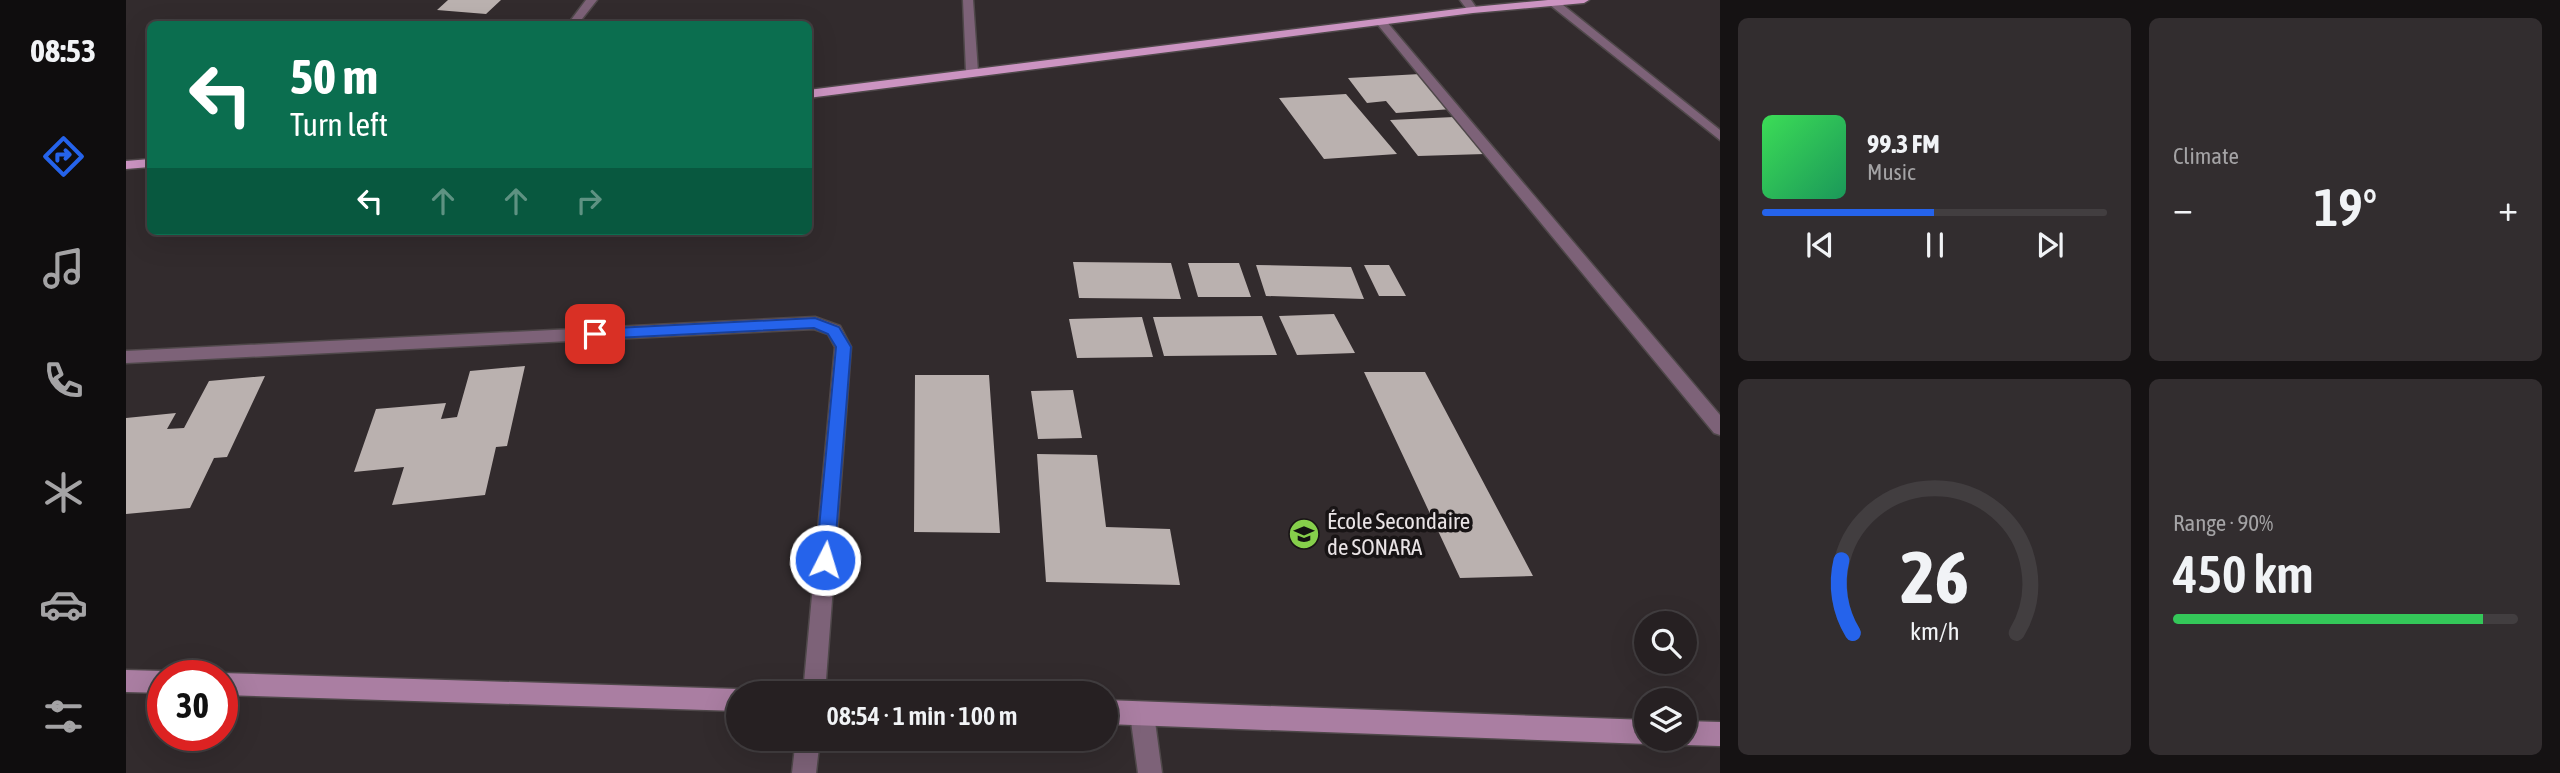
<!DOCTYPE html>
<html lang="en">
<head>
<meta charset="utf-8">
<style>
	body { margin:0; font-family:"Asap Condensed",sans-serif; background:#322d2f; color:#f1f3f6; height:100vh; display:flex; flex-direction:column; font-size:26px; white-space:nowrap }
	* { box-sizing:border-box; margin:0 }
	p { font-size:23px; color:#a4a3a5 }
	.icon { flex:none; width:38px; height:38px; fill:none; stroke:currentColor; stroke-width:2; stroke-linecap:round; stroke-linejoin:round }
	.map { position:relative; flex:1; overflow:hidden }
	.side { display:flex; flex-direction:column; gap:18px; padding:18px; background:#151213; width:840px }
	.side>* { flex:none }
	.guide { position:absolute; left:21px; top:21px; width:665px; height:214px; border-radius:10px; box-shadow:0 7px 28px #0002,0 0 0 2px #423e40; background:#0b6e4f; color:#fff; overflow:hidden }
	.tools { position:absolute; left:1508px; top:611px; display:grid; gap:14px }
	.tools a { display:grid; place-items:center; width:63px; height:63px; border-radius:50%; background:#262022; box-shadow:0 7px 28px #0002,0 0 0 2px #423e40; font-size:35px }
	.speed { position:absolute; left:21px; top:660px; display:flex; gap:14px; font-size:35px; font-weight:700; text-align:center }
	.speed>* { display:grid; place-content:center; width:91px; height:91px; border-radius:50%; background:#262022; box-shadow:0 7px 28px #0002,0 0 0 2px #423e40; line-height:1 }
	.speed .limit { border:10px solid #d22; background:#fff; color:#111 }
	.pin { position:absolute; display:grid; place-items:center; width:60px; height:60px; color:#fff; margin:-30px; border-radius:14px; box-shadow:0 4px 10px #0006 }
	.me { position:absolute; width:77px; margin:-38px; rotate:5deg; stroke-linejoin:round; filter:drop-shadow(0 0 5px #0008) }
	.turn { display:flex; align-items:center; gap:24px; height:147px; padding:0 28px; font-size:32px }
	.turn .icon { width:91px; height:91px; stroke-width:2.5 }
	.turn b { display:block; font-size:49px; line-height:60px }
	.lanes { display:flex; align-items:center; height:66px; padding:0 28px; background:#0003; justify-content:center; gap:35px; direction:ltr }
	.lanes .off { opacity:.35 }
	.big { font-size:52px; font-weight:600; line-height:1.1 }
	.side .widget { flex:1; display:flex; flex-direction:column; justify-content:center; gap:10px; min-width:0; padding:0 24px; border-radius:10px; background:#322d2f }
	.side .dial { align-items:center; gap:0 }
	.dial svg { height:182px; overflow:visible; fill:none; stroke:#423e40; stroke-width:7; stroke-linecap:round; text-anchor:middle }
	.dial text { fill:#f1f3f6; stroke:none }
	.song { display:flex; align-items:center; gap:21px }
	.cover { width:84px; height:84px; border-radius:10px; background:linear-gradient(135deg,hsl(130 70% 55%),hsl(150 70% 35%)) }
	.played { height:7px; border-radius:4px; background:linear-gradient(90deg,#2563eb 50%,#423e40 50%) }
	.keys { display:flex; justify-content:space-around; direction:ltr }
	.heat { display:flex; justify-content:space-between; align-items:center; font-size:38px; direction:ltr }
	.charge { height:10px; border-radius:5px; background:linear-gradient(90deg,#34c759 90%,#423e40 0) }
	.side .tiles { flex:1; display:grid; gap:18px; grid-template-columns:repeat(2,1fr) }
	.trip { position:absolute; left:600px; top:681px; width:392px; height:70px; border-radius:35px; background:#262022; box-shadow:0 7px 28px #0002,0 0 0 2px #423e40; font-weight:600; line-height:70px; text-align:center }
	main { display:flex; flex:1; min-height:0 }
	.tabs { display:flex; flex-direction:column; width:126px; justify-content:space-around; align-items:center; background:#0f0d0e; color:#a4a3a5 }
	.tabs .icon { width:49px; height:49px }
	.tabs .selected { color:#2563eb }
	.tabs b { font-size:32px; color:#f1f3f6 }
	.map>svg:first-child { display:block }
	.building { fill:#bab1af }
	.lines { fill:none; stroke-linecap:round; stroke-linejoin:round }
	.street-casing { stroke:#4f484a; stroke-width:3 }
	.secondary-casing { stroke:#4f484a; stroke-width:3 }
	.primary-casing { stroke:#4f484a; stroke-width:3 }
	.street { fill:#7d6278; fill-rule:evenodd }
	.secondary { fill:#aa7ea2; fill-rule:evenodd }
	.primary { fill:#cc94c2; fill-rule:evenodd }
	.route { fill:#2563eb; stroke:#184099; stroke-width:2 }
	.labels { text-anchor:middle; stroke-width:7; stroke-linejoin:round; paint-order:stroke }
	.poi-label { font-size:23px; fill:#e9e3e5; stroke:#181415; text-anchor:start }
</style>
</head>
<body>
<main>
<nav class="tabs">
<b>08:53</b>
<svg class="icon selected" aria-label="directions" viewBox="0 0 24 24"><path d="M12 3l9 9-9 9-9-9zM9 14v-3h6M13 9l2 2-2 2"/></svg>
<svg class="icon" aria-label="music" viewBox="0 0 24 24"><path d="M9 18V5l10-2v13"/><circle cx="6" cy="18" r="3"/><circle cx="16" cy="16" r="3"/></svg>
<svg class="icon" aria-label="phone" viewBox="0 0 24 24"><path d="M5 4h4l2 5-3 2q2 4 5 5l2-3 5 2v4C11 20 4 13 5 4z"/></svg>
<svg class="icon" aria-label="climate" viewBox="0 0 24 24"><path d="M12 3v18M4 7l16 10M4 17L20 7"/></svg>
<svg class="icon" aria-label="car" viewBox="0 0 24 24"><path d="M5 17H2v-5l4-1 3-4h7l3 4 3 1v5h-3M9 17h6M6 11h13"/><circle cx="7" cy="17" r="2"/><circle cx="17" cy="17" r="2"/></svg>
<svg class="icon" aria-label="filters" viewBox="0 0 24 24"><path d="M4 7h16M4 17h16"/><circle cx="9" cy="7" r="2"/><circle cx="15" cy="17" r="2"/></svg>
</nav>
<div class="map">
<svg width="1594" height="773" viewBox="0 0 1594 773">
	<rect width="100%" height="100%" fill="#322b2d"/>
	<path class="building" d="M322,0H375L360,14L311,10Z
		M1294,74L1326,109L1270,113L1260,101L1241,103L1222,78Z
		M1220,94L1271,154L1198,159L1153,98Z
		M1328,117L1359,154L1292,156L1264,120Z
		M947,262L1045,263L1055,299L953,298Z
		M1062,263H1113L1125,297H1072Z
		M1130,265L1225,267L1238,299L1140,296Z
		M1238,265H1263L1280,296H1253Z
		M1208,314L1229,353L1171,355L1153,316Z
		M1136,316L1151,355L1038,356L1027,317Z
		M1016,317L1027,357L951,358L943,319Z
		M399,366L381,446L370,447L359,495L266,505L278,467L228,472L250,409L320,403L315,419L331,417L344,371Z
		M1238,372H1299L1407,576L1334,578Z
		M789,375H863L874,533L788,532Z
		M139,376L101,457L88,458L64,508L0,514V418L50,413L41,429L58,428L83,381Z
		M947,390L956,438L912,439L905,391Z
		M911,454L971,455L980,527L1044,529L1054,585L920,582Z"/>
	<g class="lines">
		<g class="street-casing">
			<path id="street" d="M460,0H471L452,24H442Z
				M837,0H847L852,72L846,76L840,72Z
				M1334,0H1345L1352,10L1343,12Z
				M1424,1H1432L1594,130V140L1424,5Z
				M1252,21H1260L1594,415V435L1588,433L1252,25Z
				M689,317L714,326L725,347L699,693H677L709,347L702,334L688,329L0,363V351Z
				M1016,702L1024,706L1028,714L1036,773H1012L1004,714L1008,706Z
				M670,738H694L690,773H666Z"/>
		</g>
		<g class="secondary-casing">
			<path id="secondary" d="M0,670L37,671L46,676H37V693L0,692Z
				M96,673L612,689L621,693H612V711L96,695V676H90Z
				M980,700L1521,720V738H1530L1521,744L980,724Z
				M1559,721L1594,722V746L1559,745L1551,741L1550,738H1559Z"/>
		</g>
		<g class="primary-casing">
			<path id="primary" d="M1422,0H1463L1458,3L1347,13L682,98V90L1347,7Z
				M24,159V167L0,169V161Z"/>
		</g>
		<use href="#street" class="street"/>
		<use href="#secondary" class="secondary"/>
		<use href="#primary" class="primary"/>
	</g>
	<path class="route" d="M689,318L713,327L725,347L708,560L706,566L699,568L692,566L690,560L710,347L702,334L688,328L469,339L461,334L469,329Z"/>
	<defs>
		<g id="school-disc" transform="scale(1.575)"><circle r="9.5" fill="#86cf4b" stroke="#181415"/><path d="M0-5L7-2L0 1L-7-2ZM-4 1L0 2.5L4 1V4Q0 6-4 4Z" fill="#111"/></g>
	</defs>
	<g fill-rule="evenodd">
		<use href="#school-disc" x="1178" y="534"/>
	</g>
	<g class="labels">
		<g class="poi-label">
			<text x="1201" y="529">École Secondaire<tspan x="1201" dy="26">de SONARA</tspan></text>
		</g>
	</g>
</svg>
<div class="tools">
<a><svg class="icon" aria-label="search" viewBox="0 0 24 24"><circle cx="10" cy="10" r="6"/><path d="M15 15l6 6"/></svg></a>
<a><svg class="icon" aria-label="layers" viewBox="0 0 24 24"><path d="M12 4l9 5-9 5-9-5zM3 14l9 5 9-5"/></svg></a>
</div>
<div class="speed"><div class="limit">30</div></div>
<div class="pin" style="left:469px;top:334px;background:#d93025"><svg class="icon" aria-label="arrive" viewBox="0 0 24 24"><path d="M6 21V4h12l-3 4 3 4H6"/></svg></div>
<svg class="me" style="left:699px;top:560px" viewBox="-20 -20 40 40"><circle r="17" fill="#2563eb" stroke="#fff" stroke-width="3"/><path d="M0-11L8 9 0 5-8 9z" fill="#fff"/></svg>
<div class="trip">08:54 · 1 min · 100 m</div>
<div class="guide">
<div class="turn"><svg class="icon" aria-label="left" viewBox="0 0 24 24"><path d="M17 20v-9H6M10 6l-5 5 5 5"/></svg><div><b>50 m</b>Turn left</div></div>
<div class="lanes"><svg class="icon" aria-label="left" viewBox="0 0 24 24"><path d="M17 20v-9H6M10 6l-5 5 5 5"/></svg><svg class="icon off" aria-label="ahead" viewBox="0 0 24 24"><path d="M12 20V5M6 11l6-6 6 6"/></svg><svg class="icon off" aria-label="ahead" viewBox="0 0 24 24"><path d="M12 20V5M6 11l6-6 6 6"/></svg><svg class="icon off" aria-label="right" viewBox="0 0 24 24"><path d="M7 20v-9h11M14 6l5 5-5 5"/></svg></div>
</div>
</div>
<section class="side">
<div class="tiles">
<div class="widget">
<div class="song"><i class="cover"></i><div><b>99.3 FM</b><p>Music</p></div></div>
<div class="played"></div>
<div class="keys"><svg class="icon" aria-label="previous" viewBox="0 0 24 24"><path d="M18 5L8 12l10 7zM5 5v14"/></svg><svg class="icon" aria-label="pause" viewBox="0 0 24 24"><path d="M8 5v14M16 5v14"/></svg><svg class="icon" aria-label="next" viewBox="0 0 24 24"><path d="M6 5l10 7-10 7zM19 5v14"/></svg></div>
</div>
<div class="widget"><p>Climate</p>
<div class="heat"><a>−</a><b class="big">19°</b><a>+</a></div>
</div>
<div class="widget dial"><svg viewBox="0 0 100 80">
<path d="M14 69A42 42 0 1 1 86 69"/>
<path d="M14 69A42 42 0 0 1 9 37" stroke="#2563eb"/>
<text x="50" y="56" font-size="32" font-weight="700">26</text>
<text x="50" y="72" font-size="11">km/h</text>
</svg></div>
<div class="widget"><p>Range · 90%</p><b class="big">450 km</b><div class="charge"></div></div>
</div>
</section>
</main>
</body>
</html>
